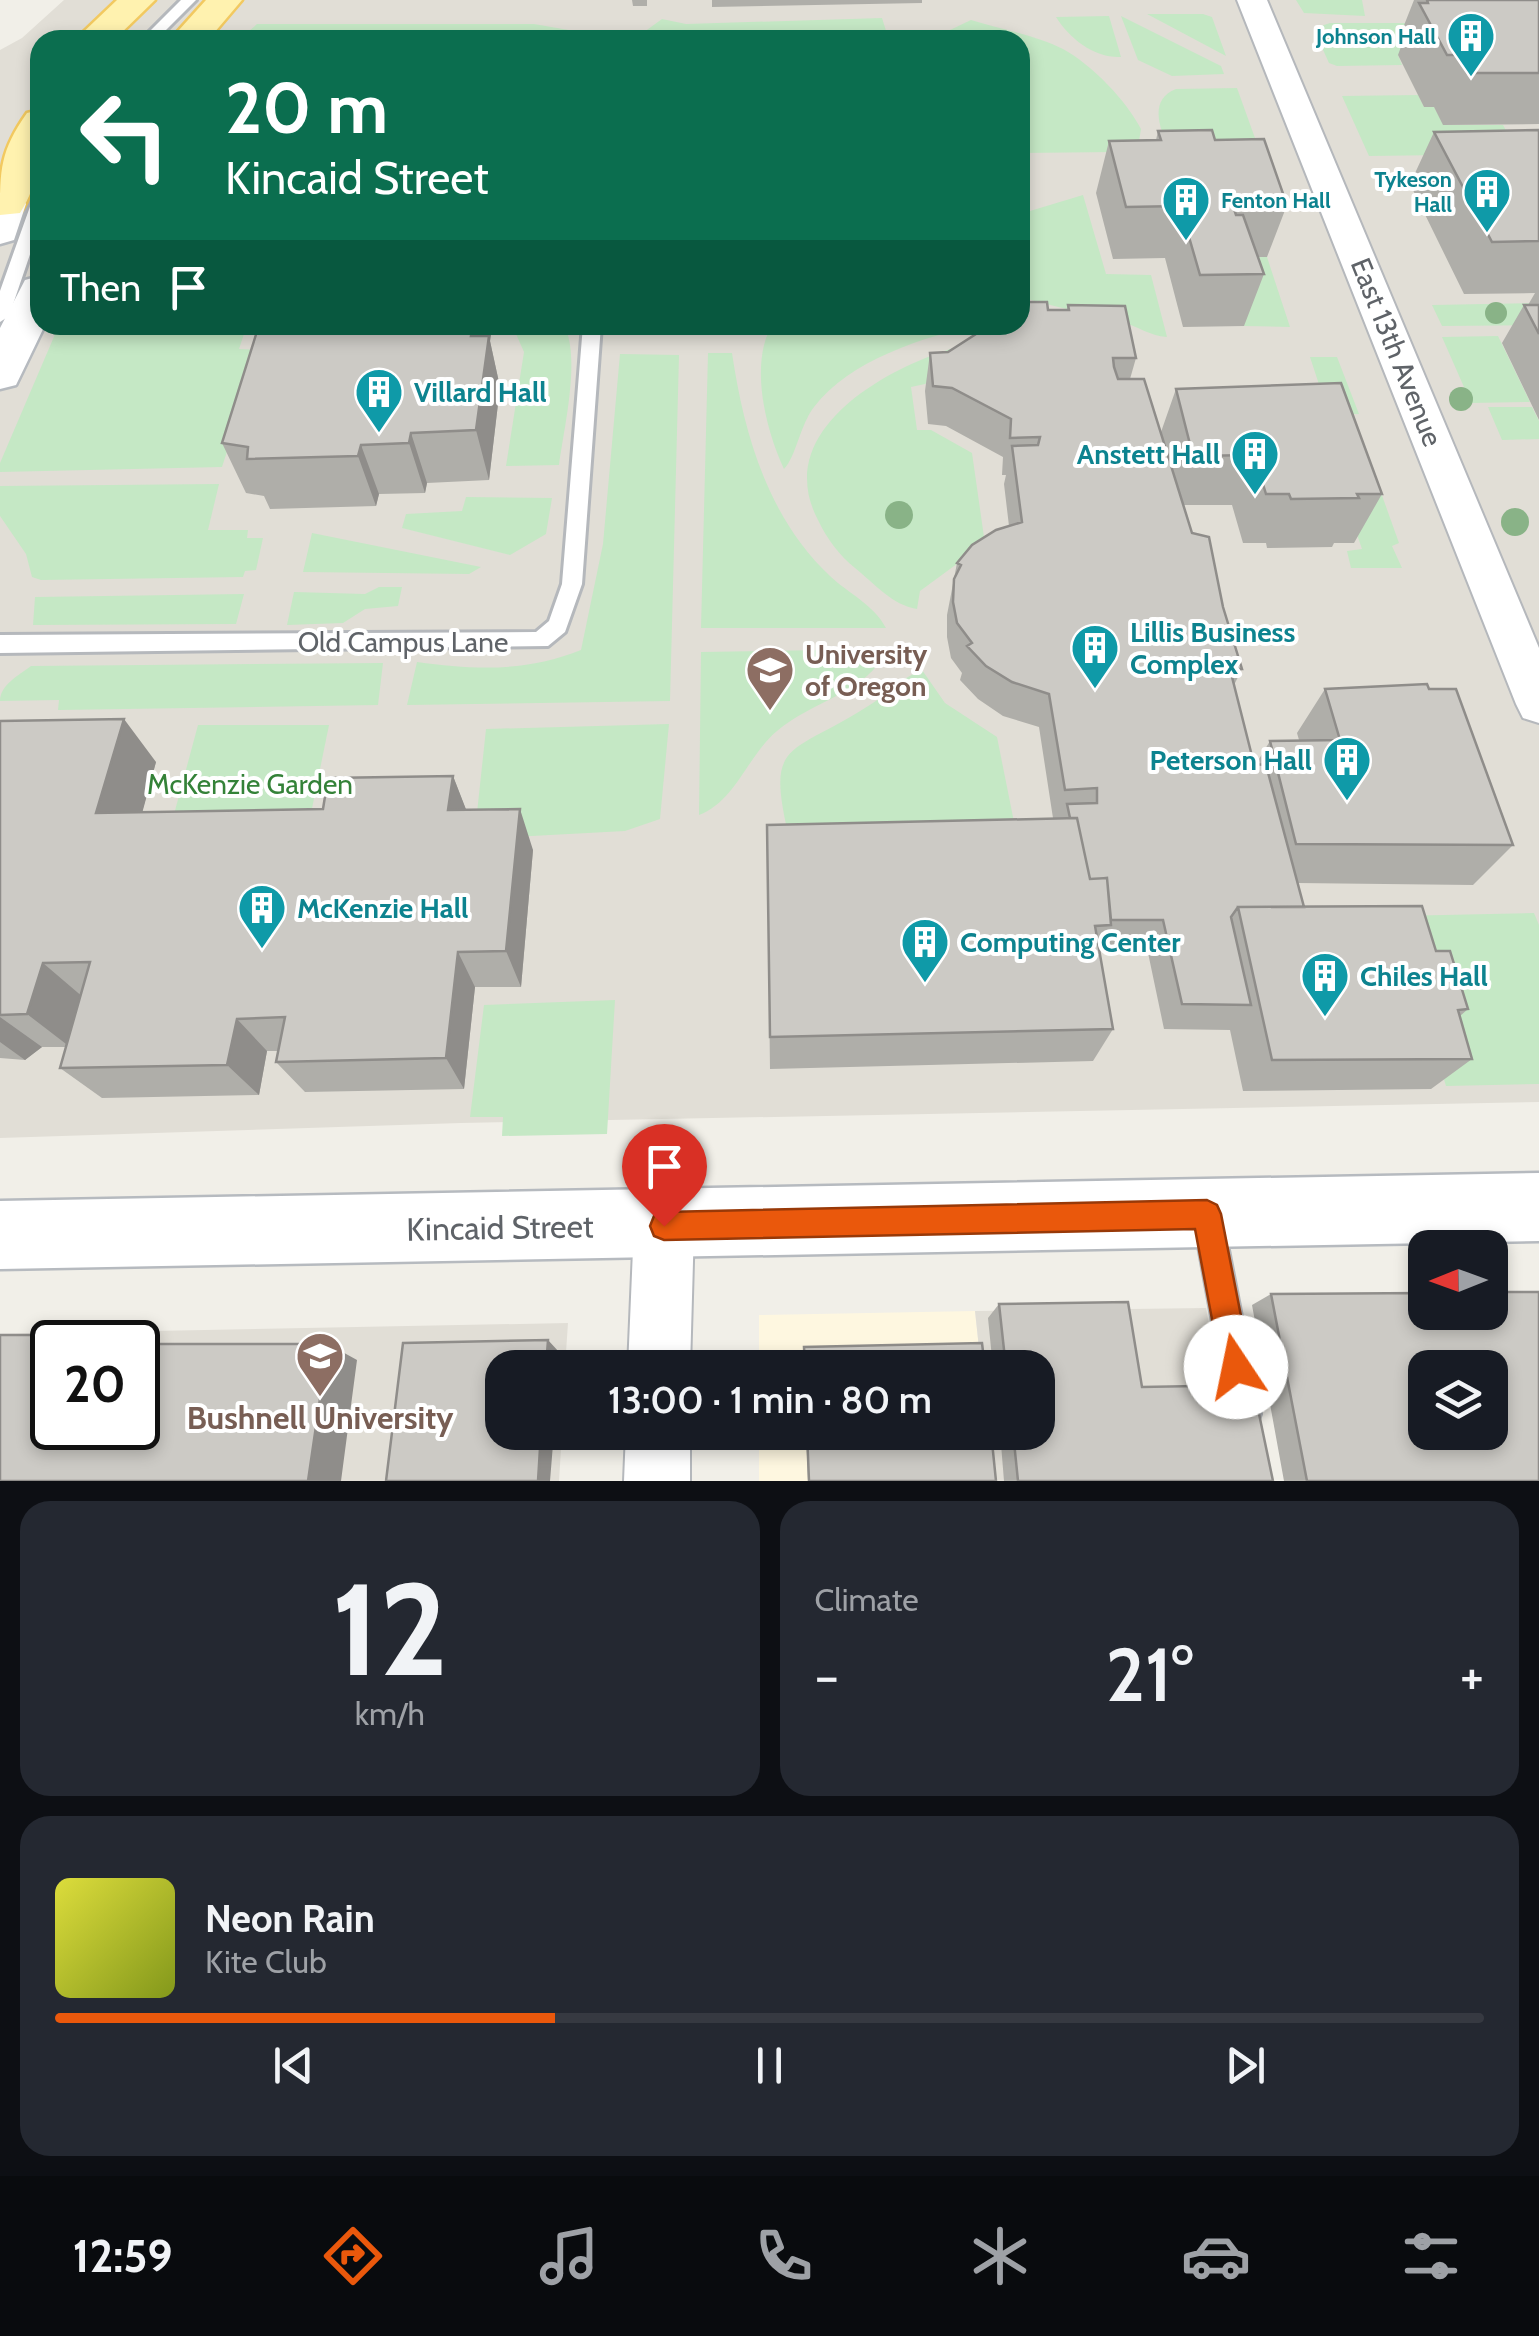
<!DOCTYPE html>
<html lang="en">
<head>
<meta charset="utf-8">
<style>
	body { margin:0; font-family:Cabin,sans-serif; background:#242831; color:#f1f3f6; height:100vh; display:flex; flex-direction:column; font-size:38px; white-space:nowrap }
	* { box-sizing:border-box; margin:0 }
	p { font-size:32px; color:#9ea1a6 }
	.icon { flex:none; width:55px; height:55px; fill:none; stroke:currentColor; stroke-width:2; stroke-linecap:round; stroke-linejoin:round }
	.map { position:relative; height:1481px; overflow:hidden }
	.drawer { display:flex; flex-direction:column; gap:20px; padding:20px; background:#0d0f14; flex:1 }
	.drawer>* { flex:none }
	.top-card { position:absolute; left:30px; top:30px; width:1000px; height:305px; border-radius:30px; box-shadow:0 5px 15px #0003; background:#0b6e4f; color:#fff; overflow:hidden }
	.needle { width:65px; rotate:269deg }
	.buttons { position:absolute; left:1408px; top:1230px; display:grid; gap:20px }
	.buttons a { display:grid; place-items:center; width:100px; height:100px; border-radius:20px; background:#171b24; box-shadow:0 5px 15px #0003; font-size:50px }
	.speed { position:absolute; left:30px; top:1320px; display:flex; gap:20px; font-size:50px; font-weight:700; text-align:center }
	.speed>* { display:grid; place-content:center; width:130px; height:130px; border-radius:50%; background:#171b24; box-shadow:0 5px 15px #0003; line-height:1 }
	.speed .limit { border:5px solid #111; border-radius:15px; background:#fff; color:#111 }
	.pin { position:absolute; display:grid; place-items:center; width:85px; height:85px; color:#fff; margin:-102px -42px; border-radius:50% 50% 50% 0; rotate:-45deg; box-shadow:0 0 10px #0007 }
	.pin .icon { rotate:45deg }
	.me { position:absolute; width:110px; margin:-55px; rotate:349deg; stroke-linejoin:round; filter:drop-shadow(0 0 8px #0008) }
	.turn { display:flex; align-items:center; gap:35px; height:210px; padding:0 30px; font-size:45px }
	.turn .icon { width:130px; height:130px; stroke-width:2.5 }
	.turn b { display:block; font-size:70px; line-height:85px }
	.then { display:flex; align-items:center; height:95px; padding:0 30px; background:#0003; gap:20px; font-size:38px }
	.big { font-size:75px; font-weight:600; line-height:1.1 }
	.drawer .card { flex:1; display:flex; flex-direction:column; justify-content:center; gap:15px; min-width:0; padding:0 35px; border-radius:30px; background:#242831 }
	.drawer .dial { align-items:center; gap:0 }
	.dial b { font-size:130px; line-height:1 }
	.song { display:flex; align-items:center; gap:30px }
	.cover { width:120px; height:120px; border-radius:15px; background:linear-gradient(135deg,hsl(60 70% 55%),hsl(70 70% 35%)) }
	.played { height:10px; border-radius:5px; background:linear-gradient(90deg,#ea580c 35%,#363941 35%) }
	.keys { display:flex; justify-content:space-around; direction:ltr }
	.heat { display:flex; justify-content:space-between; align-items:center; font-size:55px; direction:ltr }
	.drawer .tiles { flex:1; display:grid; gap:20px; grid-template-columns:1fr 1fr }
	.card:last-child { grid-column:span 2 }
	.trip { position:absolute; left:485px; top:1350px; width:570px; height:100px; border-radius:30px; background:#171b24; box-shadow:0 5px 15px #0003; font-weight:600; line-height:100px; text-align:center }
	.dock { display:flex; height:160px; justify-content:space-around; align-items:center; background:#090b0e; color:#9ea1a6 }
	.dock .icon { width:70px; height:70px }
	.dock .active { color:#ea580c }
	.dock b { font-size:45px; color:#f1f3f6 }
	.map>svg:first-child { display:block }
	.commercial { fill:#fef7e0 }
	.education { fill:#e1ded6; fill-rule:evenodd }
	.green { fill:#c5e8c5 }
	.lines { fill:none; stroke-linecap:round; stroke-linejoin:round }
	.lane-casing { stroke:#b5b8bc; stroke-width:6 }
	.street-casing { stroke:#b5b8bc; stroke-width:4 }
	.secondary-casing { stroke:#b6babf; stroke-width:5 }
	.primary-casing { stroke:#f2c960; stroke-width:5 }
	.lane { fill:#fff; fill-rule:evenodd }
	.street { fill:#fff; fill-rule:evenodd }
	.secondary { fill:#fff; fill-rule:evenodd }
	.primary { fill:#fff2af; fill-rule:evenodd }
	.tree { fill:#89b387 }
	.wall { fill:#afaea9 }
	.shaded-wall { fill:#8f8d8a }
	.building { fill:#cccac5; stroke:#8f8d8a; stroke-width:2.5; fill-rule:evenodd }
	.route { fill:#ea580c; stroke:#983908; stroke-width:2.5 }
	.labels { text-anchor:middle; stroke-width:8; stroke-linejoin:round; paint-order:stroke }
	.far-culture-label { font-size:22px; font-weight:bold; fill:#0d838f; stroke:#fff; text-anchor:end }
	.street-label { font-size:28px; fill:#5f6368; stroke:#fff }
	.culture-label { font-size:28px; font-weight:bold; fill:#0d838f; stroke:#fff; text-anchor:start }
	.education-label { font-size:28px; font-weight:bold; fill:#785e54; stroke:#fff; text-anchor:start }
	.park-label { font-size:28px; fill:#348238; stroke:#fff }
	.near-street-label { font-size:32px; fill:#5f6368; stroke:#fff }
	.near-education-label { font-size:32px; font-weight:bold; fill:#785e54; stroke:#fff }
</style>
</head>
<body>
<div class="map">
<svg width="1539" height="1481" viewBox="0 0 1539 1481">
	<rect width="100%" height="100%" fill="#f1efe8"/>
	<path class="commercial" d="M975,1311L981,1367L759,1368V1315Z
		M759,1433H987L992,1481H759Z"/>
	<path class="education" d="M64,0H1539V1102L461,1123L0,1138V50L22,38ZM40,40H1020V325H40Z
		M1206,1308L1238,1481H992L987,1433L1038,1432V1368L981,1367L975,1311Z
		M568,1323L565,1367L502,1368V1432L562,1433L559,1481H0V1334ZM52,1342H138V1428H52Z"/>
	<path class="green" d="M1296,0H1362L1365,16L1304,13Z
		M1147,14H1203L1212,17L1226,56Z
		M1109,16L1121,57C1094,58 1070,39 1056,17Z
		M1121,16L1221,66L1224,74L1172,76L1138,60Z
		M882,18L889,40H633L662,19L686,24Z
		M971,20C1000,29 1036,35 1063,49C1092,65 1126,100 1141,129L1139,141L1116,152L1020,153V40H929Z
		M1330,23H1452L1407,55H1398L1402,65L1337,66L1329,63L1315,32L1318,27Z
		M257,24H534L586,33L598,40H239Z
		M1237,88L1260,152L1169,149C1160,129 1148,100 1176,89Z
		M1418,95L1424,107H1434L1444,125H1503L1519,154L1369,156L1342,96Z
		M1083,195L1106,274L1151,275L1167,337C1149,336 1138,326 1122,322C1088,313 1054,307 1020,297V214Z
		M1267,257L1290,327L1244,326L1225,268L1215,258Z
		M1539,303V325L1442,326L1432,305Z
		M59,325H247L239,349L260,350L222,467L0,472V463Z
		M512,325H564C581,357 564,428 559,465L506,466L524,352Z
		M772,325H979C923,337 850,360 814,407C800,425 796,457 784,469C766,431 749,364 772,325Z
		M1498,336L1530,402L1471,403L1442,337Z
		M961,346L963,358L925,384L911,387L917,430H931L972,453L986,551L965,558L920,591L917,609C892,605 875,584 855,568C839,555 827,539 818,520C770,429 891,365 961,346Z
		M708,353H732C744,434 768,518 830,576C849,594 873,604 886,628H701Z
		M620,354L679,355L670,701L407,705L417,662C476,670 526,672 581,650L603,544Z
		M1310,357H1337L1359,414L1329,415Z
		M1488,407H1532L1539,421V439L1502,440Z
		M1359,431L1399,543L1392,546L1402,568H1351L1347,551L1362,549L1322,432Z
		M219,484L208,530H248L247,538H263L256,570L245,571L243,577L41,580L32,577L26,554L0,516V486Z
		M466,497L552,498L546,534L510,555L402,528L406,514L462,511Z
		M312,533L481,567L469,574L303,572Z
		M379,587H402L398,606L365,609L343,623L287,625L294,592L365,594Z
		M244,594L236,624L33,625L35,597Z
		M888,649C866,694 813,700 777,731C747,756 736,801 699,815L701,652Z
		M383,663L378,705L58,710L59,700L0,701C0,685 19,675 31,666Z
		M922,670L945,703L997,737L1015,827L791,846C765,739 785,758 865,708C886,696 900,678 922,670Z
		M669,724L660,819L625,831L513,837L477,813L486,729Z
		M198,725H329L305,843L166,844Z
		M1534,913L1539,925V1084L1446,1086L1396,916Z
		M615,1000L607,1134L502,1136L503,1117H470L484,1005Z"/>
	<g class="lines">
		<g class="lane-casing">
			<path id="lane" d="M181,0H196L156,40H141Z
				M40,196V225L9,316L0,322V291L32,201Z
				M583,325H601L582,584L565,632L548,646L0,653V635L536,632L549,621L562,584Z
				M1208,1205L1218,1209L1222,1219L1260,1414L1256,1425L1245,1429L1234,1425L1230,1414L1194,1219L1198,1209Z"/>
		</g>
		<g class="street-casing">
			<path id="street" d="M1237,0H1267L1539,648V723L1523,718L1516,704Z
				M664,1196L685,1205L694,1226L690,1368H628L634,1226L643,1205Z
				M626,1432H690V1481H624Z"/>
		</g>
		<g class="secondary-casing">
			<path id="secondary" d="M6,192L20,195L26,204L14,240L0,244V193Z
				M40,276V325H45L16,385L0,389V328L25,280Z
				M1539,1173V1241L0,1269V1201Z"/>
		</g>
		<g class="primary-casing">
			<path id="primary" d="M117,0H155L114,40H75Z
				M206,0H242L208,40H170Z
				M40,110C40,145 41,182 20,213L0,215C0,170 0,151 27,113Z"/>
		</g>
		<use href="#lane" class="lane"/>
		<use href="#street" class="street"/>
		<use href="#secondary" class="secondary"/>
		<use href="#primary" class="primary"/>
	</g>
	<g class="tree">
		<circle cx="1496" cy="313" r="11"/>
		<circle cx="1461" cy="399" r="12"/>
		<circle cx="899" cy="515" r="14"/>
		<circle cx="1515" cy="522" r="14"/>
	</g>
	<path class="wall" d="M632,0H647V6H633Z
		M712,0H922V3L712,7Z
		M1414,0H1539V124L1443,125L1434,107H1424L1398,55L1402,44L1399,38Z
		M1539,130V420L1502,343L1524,305H1528L1535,293L1464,294L1410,184L1434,132Z
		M1158,131L1215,140L1287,205L1267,257H1258L1264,274L1244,326L1183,327L1165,258L1113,259L1096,193L1109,141L1156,140Z
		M1068,305L1136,358L1130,379L1161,432L1176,389L1382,494L1354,543H1334L1332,547L1267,548L1266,543H1243L1232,505H1184L1192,533L1223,607L1242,669L1234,685L1254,764H1256L1270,741L1299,740L1297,733L1325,689L1513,845L1473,885L1297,883L1304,907L1436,951L1468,1009L1460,1016L1472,1059L1431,1089L1243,1091L1230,1030L1164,1029L1147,948L1100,947L1099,949L1113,1029L1093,1061L770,1069L767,825L1053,818L1039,727L1003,716L978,699L960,680L962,673L951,658L947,637V615L957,563L1009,526L1004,484L1006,475H1002L1003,457L946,426L928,424L925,391L930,353L948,352L986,327V325H1020L1048,310H1067Z
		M259,325H492L490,341L500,387L489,480L427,483L425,493L379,494L376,506L270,509L264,496L246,493L222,443Z
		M0,721L156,762L142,812L323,809L453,776L466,810L533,850L521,987H475L464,1089L305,1092L276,1062L279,1051H267L259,1095L102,1098L60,1068L66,1047H42L25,1060L0,1058Z
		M1271,1294L1539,1481H1284L1252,1305Z
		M999,1304L1142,1387L1273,1481H1004L1000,1432H1038V1368H993L988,1318Z
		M806,1432H991L996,1481H808Z"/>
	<path class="shaded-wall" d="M473,325H492L490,341L500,387L489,480L476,430L471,336Z
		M411,433L427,483L425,493L409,443Z
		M361,445L379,494L376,506L358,456Z
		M124,719L156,762L131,854L96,813Z
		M453,776L469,817L448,810Z
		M520,809L533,850L521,987L506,951Z
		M458,952L475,987L464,1089L446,1058Z
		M43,963L84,998L70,1047L27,1014Z
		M0,1017L42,1047L25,1060L0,1042Z
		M237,1019L267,1051L259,1095L227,1065Z
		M117,1335L136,1342H116Z
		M548,1340L559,1352L558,1368H546Z
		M328,1344L357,1360L341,1481H308Z
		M541,1432H554L550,1481H538Z"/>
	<path class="building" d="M1427,0H1539V73H1467L1457,55H1447L1419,3H1428Z
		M1212,130L1215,140L1264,139L1287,205L1233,206L1236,215H1243L1264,274L1200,275L1180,206L1126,207L1109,141L1161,140L1158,131Z
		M1539,130V241L1492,242L1434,132Z
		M1020,302H1047L1048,310H1069L1068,305L1125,306L1136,358H1113L1114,367L1118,379H1144L1192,533L1209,537L1223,607L1242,669H1230L1254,764L1266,765L1304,907H1238L1231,917L1251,1005L1182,1004L1163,920H1111L1107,878L1090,879L1077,818H1070L1067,804L1097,803V788L1065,790L1049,694L1012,682L986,666L967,646L972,643L957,623L953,602L954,579L961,565L957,563L972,545L996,530L1022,522L1012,446L1038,445L1040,437L1010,438L1011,419L952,388L933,386L930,353L948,352L990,325H1020Z
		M1524,305H1539V334Z
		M259,325H473L471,336H489L476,430L411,433L409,443L361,445L358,456L247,459L248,447L222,443Z
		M1341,383L1382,494H1357L1359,498L1291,499L1289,494H1266L1254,455L1193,456L1176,389Z
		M1427,684L1429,689H1456L1513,845L1296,844L1270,741L1340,740L1325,689Z
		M124,719L96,813L323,809L328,778L453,776L448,810L520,809L506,951L458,952L446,1058L276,1062L285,1017L237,1019L227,1065L60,1068L90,962L43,963L27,1014L0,1015V721Z
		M1077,818L1090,879L1107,878L1111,925L1095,926L1113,1029L770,1037L767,825Z
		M1422,906L1436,951H1450L1468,1009L1458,1010L1472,1059L1272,1060L1238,907Z
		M1490,1292H1539V1481H1307L1271,1294L1425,1293V1312H1490ZM1425,1368H1490V1432H1425Z
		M1128,1302L1142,1387L1253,1385L1273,1481H1018L1013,1432H1038V1368H1006L999,1304Z
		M0,1335H117L116,1342H52V1428H138V1344H328L308,1481H0Z
		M548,1340L546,1368H502V1432H541L538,1481H386L403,1343Z
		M982,1343L985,1368H805L804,1347Z
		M807,1432H991L996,1481H809Z"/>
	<path class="route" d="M1207,1200L1217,1205L1221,1214L1251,1367L1247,1377L1236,1382L1225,1377L1221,1367L1195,1229L664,1240L654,1236L650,1226L654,1216L664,1212Z"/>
	<defs>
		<g id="building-pin" transform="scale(2.5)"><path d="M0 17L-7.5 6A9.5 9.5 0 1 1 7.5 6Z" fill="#0f9aa8" stroke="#fff"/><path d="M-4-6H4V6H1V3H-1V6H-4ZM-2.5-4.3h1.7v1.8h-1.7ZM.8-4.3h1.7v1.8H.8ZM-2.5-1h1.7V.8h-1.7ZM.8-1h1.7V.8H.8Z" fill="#fff"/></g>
		<g id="university-pin" transform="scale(2.5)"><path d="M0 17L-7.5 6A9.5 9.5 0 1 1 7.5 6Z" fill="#8d6e63" stroke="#fff"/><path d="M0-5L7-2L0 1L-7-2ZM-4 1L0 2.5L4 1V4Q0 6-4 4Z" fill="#fff"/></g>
	</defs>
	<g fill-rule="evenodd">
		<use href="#building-pin" x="1471" y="36"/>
		<use href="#building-pin" x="1487" y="192"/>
		<use href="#building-pin" x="1186" y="200"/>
		<use href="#building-pin" x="379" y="392"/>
		<use href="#building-pin" x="1255" y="454"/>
		<use href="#building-pin" x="1095" y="648"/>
		<use href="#university-pin" x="770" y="670"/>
		<use href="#building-pin" x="1347" y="760"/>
		<use href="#building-pin" x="262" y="908"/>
		<use href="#building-pin" x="925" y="942"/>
		<use href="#building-pin" x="1325" y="976"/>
		<use href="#university-pin" x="320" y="1356"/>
	</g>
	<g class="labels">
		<g class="far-culture-label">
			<text x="1436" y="44">Johnson Hall</text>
			<text x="1452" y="187">Tykeson<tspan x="1452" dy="25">Hall</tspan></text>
			<text x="1221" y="208" text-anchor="start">Fenton Hall</text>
		</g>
		<g class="street-label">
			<text transform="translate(1397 352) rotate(68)" y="10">East 13th Avenue</text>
			<text x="403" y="652">Old Campus Lane</text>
		</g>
		<g class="culture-label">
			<text x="414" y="402">Villard Hall</text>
			<text x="1220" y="464" text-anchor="end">Anstett Hall</text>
			<text x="1130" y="642">Lillis Business<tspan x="1130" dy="32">Complex</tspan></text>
			<text x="1312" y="770" text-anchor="end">Peterson Hall</text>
			<text x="297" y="918">McKenzie Hall</text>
			<text x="960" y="952">Computing Center</text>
			<text x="1360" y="986">Chiles Hall</text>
		</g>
		<g class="education-label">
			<text x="805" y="664">University<tspan x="805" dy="32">of Oregon</tspan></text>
		</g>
		<g class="park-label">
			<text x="250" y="794">McKenzie Garden</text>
		</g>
		<g class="near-street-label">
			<text transform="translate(500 1228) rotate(-1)" y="11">Kincaid Street</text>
		</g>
		<g class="near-education-label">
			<text x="320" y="1429">Bushnell University</text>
		</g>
	</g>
</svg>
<div class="buttons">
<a><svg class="needle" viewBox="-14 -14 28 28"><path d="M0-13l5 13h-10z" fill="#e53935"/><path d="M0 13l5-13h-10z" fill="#9ea1a6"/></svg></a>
<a><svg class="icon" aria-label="layers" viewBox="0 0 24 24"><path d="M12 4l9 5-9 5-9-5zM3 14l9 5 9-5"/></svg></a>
</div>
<div class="speed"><div class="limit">20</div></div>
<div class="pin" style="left:664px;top:1226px;background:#d93025"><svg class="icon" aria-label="arrive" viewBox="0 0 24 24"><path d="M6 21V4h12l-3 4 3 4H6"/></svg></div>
<svg class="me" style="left:1236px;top:1367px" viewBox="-20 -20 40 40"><circle r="19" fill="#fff"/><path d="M0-13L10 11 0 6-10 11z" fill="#ea580c"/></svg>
<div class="trip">13:00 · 1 min · 80 m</div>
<div class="top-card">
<div class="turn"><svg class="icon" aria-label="left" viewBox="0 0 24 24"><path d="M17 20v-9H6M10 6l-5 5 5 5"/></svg><div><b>20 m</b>Kincaid Street</div></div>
<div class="then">Then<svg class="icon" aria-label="arrive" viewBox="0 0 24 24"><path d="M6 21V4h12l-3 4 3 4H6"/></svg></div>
</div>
</div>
<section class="drawer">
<div class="tiles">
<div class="card dial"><b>12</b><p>km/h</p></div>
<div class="card"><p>Climate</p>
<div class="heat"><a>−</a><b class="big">21°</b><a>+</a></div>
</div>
<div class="card">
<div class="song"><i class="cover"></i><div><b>Neon Rain</b><p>Kite Club</p></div></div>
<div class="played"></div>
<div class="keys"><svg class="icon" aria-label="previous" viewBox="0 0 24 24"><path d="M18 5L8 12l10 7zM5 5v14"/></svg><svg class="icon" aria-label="pause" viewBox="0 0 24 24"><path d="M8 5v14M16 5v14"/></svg><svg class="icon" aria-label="next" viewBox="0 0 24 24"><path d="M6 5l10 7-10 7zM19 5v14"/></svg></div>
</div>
</div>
</section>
<nav class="dock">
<b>12:59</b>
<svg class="icon active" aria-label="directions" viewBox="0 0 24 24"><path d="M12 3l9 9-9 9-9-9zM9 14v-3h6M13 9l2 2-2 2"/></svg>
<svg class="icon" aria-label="music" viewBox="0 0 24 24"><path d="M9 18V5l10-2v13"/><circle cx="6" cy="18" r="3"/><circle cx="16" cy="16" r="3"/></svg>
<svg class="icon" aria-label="phone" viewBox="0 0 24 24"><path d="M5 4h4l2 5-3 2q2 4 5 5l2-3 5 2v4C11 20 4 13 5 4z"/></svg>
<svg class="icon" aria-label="climate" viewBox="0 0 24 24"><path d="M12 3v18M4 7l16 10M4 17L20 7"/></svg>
<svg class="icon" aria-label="car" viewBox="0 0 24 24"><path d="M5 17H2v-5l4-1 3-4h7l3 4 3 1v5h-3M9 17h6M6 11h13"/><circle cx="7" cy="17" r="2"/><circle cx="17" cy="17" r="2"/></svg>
<svg class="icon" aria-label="filters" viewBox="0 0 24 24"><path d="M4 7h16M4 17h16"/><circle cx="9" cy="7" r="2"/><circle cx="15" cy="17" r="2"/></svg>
</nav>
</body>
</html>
